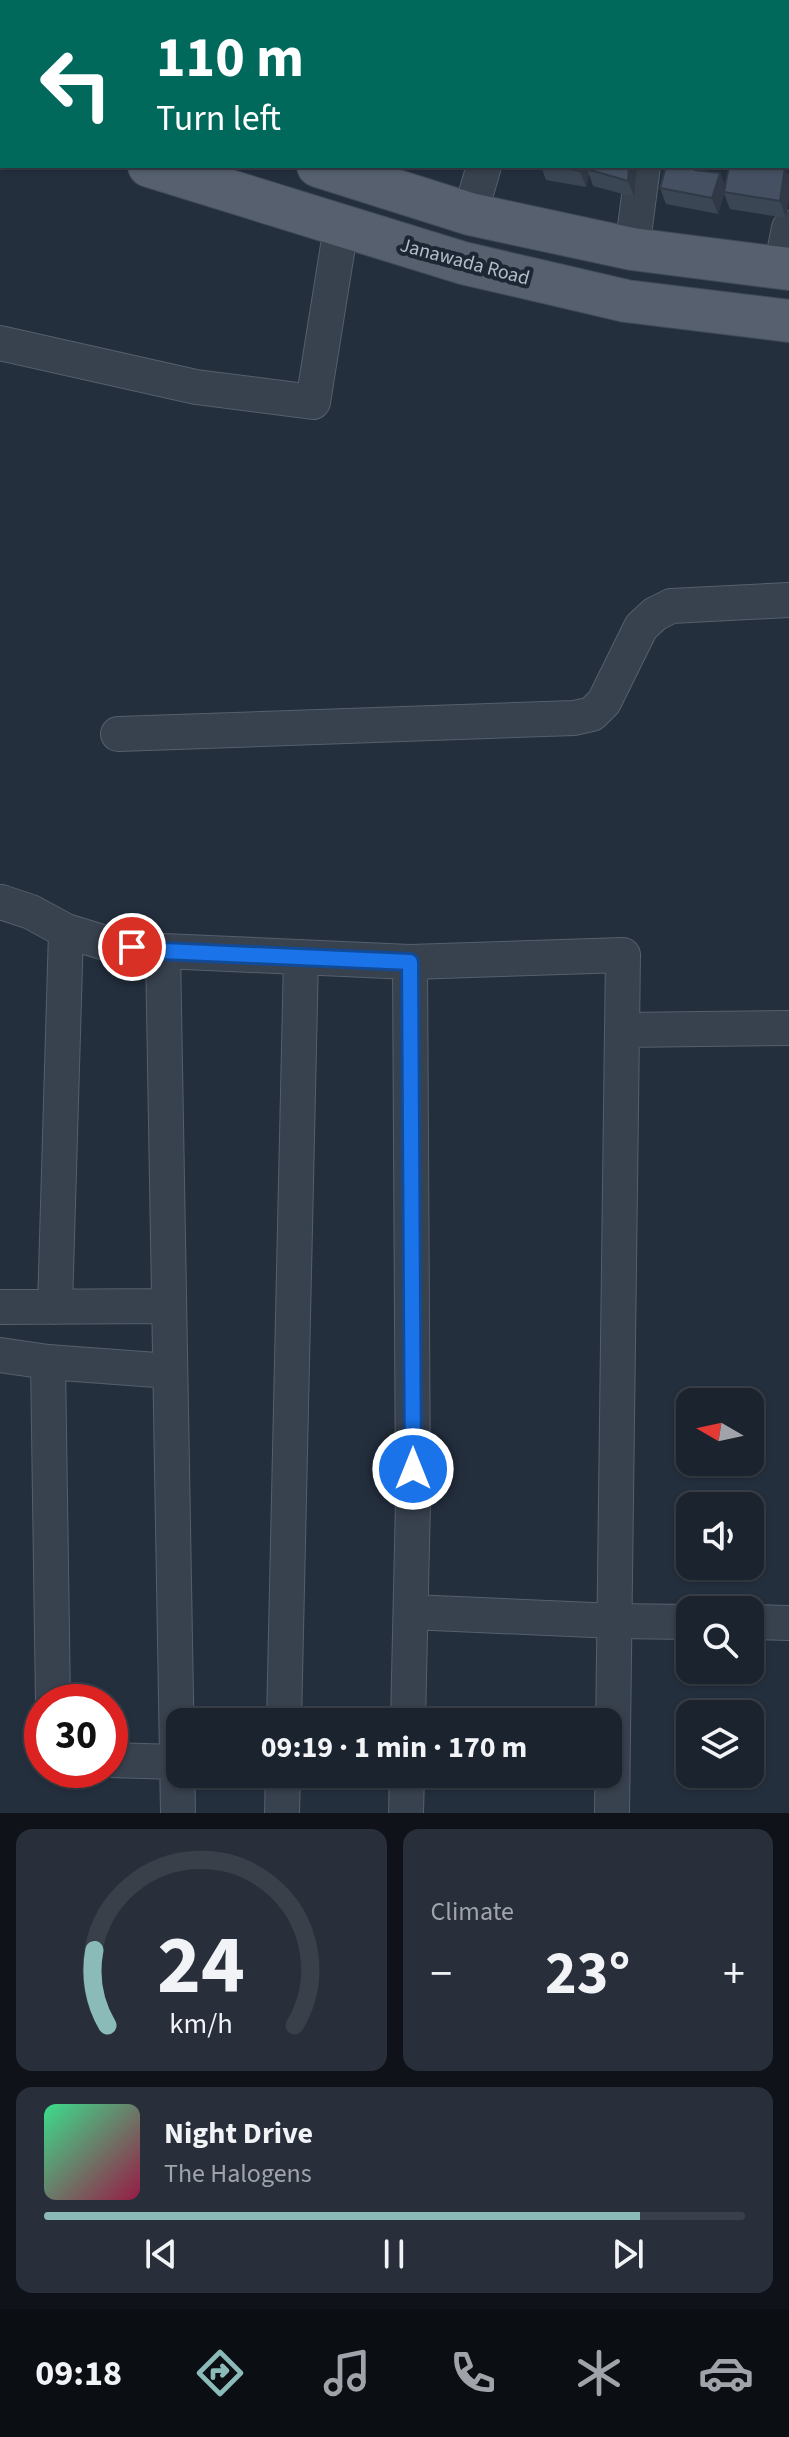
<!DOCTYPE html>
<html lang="en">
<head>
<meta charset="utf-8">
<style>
	body { margin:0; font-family:"Source Sans 3",sans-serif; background:#282f3a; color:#f1f3f6; height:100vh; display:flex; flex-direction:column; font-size:30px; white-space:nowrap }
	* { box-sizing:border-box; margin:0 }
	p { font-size:26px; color:#a0a4aa }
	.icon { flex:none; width:44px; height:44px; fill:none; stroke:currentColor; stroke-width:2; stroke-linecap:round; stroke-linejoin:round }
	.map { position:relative; height:1813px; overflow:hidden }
	.side { display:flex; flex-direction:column; gap:16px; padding:16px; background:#0f1319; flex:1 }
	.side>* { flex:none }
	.hud { position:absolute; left:0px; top:0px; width:790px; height:168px; box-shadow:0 2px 6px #0004,0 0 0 2px #39404a; background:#00695c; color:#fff; overflow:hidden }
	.needle { width:52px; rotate:279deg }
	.fabs { position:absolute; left:676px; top:1388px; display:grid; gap:16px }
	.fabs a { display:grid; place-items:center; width:88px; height:88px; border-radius:16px; background:#1b232e; box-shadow:0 2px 6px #0004,0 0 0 2px #39404a; font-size:40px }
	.speed { position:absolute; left:24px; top:1684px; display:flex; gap:16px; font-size:40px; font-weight:700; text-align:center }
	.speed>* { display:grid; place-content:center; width:104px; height:104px; border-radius:50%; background:#1b232e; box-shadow:0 2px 6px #0004,0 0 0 2px #39404a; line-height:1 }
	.speed .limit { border:12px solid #d22; background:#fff; color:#111 }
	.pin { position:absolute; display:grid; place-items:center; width:68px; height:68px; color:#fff; margin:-34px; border:4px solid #fff; border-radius:50%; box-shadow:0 2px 8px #0007 }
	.me { position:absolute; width:88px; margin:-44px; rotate:0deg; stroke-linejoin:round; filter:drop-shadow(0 0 6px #0008) }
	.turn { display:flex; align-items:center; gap:28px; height:168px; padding:0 24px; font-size:36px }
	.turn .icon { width:104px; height:104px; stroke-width:2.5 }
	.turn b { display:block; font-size:56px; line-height:68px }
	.big { font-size:60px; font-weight:700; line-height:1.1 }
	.side .widget { flex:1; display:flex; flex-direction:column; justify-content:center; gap:12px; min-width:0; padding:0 28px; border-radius:16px; background:#282f3a }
	.side .dial { align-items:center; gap:0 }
	.dial svg { height:208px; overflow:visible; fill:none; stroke:#39404a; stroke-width:7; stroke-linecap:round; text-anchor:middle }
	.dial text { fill:#f1f3f6; stroke:none }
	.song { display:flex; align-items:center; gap:24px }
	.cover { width:96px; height:96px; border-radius:12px; background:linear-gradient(135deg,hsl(150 70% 55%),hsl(340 70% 35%)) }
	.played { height:8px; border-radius:4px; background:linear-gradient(90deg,#8bbbb9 85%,#39404a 85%) }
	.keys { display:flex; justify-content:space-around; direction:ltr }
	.heat { display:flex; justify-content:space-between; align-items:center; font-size:44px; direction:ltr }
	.side .tiles { flex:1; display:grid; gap:16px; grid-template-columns:1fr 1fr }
	.widget:last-child { grid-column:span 2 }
	.trip { position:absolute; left:166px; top:1708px; width:456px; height:80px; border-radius:16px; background:#1b232e; box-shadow:0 2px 6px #0004,0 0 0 2px #39404a; font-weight:700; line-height:80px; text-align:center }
	.tabs { display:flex; height:128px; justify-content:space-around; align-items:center; background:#0b0e12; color:#a0a4aa }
	.tabs .icon { width:56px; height:56px }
	.tabs .current { color:#8bbbb9 }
	.tabs b { font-size:36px; color:#f1f3f6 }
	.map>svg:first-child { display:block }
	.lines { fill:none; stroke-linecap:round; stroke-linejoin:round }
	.minor-casing { stroke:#565f6c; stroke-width:36 }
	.major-casing { stroke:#414a57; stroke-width:44 }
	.minor { stroke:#38414e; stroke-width:34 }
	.major { stroke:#56606e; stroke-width:42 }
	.wall { fill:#3b4654 }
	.shaded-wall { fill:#303945 }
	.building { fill:#455162; stroke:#303945; stroke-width:2 }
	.route-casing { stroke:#114b97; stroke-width:20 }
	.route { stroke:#1a73e8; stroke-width:14 }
	.labels { text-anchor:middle; stroke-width:8; stroke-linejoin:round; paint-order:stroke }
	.street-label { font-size:20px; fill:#b4bcc9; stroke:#1d2633 }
</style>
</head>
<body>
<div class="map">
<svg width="789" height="1813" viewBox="0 0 789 1813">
	<rect width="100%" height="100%" fill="#242f3e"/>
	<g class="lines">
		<g class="minor-casing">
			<path id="minor" d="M421,0L428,2
				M247,2V0
				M531,2L532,0
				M669,2L670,0
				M0,22L2,13
				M470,214L484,166
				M632,249L643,166
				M781,268L789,228
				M0,343L196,387L313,402L341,227
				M118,734L574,718L592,714L604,702L641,627L655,614L671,606L789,600
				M1,902L31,912L66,931L102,942L163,951L410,962L623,955L622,1030
				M163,951L178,1813
				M0,1307L169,1306
				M55,1307L66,931
				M0,1355L48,1362L170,1371
				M48,1362L53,1702
				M411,1612L615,1621L690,1622
				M750,1622L789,1623
				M284,1722L301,957
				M408,1722L413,1501L410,962
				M110,1760L177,1762
				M282,1813L283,1774
				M406,1813L407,1774
				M612,1813L622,1030L789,1028"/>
		</g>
		<g class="major-casing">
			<path id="major" d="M0,67H2
				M0,118H2
				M149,166L463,263L626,301L789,321
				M318,166L470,214L632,249L789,269"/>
		</g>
		<use href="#minor" class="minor"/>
		<use href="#major" class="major"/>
	</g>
	<path class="wall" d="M251,0H314V2H252Z
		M555,0H610V2H555Z
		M541,166H637L634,197L593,186L589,174L586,187L546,180Z
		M666,166H703L702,171L720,173L725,186L785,167L789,177V197L786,218L730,209L724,194L718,214L666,204L660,188Z"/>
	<path class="shaded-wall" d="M581,166H591L587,169L589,174L586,187L580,171Z
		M629,166H637L634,197L628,181Z
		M695,166H703L701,186L695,170Z
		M785,167L789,177V197L786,218L780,201Z
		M720,173L726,189L718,214L712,198Z"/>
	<path class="building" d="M688,0H735V2H688Z
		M739,0H789V42L788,2H739Z
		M555,166H581L580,171Z
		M588,166H629L628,181L587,169Z
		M666,166H695V170L720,173L712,198L660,188Z
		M729,166L785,167L780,201L724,192Z"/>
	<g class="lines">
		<g class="route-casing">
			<path id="route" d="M132,947L163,951L410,962L413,1469"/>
		</g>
		<use href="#route" class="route"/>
	</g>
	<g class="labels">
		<g class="street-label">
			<text transform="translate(465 261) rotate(15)" y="7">Janawada Road</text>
		</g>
	</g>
</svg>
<div class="fabs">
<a><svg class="needle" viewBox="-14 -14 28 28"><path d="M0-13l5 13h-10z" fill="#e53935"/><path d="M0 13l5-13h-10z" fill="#a0a4aa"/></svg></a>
<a><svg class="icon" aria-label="sound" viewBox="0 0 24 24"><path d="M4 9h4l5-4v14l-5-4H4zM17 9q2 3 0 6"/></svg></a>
<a><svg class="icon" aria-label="search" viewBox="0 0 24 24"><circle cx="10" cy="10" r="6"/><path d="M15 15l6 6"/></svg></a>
<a><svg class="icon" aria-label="layers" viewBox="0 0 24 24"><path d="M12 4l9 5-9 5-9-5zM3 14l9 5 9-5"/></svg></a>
</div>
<div class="speed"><div class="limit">30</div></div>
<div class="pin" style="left:132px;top:947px;background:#d93025"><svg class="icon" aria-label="arrive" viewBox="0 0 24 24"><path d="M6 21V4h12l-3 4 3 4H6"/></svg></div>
<svg class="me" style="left:413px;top:1469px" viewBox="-20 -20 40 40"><circle r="17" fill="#1a73e8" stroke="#fff" stroke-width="3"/><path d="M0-11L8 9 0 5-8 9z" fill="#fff"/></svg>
<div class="trip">09:19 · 1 min · 170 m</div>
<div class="hud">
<div class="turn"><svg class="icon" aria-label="left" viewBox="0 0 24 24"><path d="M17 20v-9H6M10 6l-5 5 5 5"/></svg><div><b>110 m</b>Turn left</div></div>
</div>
</div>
<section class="side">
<div class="tiles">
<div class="widget dial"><svg viewBox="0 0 100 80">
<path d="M14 69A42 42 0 1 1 86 69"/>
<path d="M14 69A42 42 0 0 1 9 40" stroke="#8bbbb9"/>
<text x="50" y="56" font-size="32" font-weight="700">24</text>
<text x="50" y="72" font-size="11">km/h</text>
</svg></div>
<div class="widget"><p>Climate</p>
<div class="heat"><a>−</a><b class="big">23°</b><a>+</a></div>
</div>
<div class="widget">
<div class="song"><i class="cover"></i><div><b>Night Drive</b><p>The Halogens</p></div></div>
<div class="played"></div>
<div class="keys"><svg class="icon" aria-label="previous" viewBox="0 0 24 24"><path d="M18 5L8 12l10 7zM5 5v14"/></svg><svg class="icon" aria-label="pause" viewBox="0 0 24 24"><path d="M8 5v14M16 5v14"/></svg><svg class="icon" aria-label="next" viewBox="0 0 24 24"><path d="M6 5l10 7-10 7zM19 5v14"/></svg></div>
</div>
</div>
</section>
<nav class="tabs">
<b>09:18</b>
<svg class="icon current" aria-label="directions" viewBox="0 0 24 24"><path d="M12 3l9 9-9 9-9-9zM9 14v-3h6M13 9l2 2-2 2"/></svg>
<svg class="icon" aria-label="music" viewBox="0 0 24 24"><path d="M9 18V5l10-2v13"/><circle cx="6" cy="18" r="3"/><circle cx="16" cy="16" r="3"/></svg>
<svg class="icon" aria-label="phone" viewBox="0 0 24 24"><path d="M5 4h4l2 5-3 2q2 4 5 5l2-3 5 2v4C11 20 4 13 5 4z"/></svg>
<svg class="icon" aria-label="climate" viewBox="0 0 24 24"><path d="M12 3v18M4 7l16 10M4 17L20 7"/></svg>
<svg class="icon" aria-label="car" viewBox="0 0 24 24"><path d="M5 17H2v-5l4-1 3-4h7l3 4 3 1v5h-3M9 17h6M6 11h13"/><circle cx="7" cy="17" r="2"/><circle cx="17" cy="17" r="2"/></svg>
</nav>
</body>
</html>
